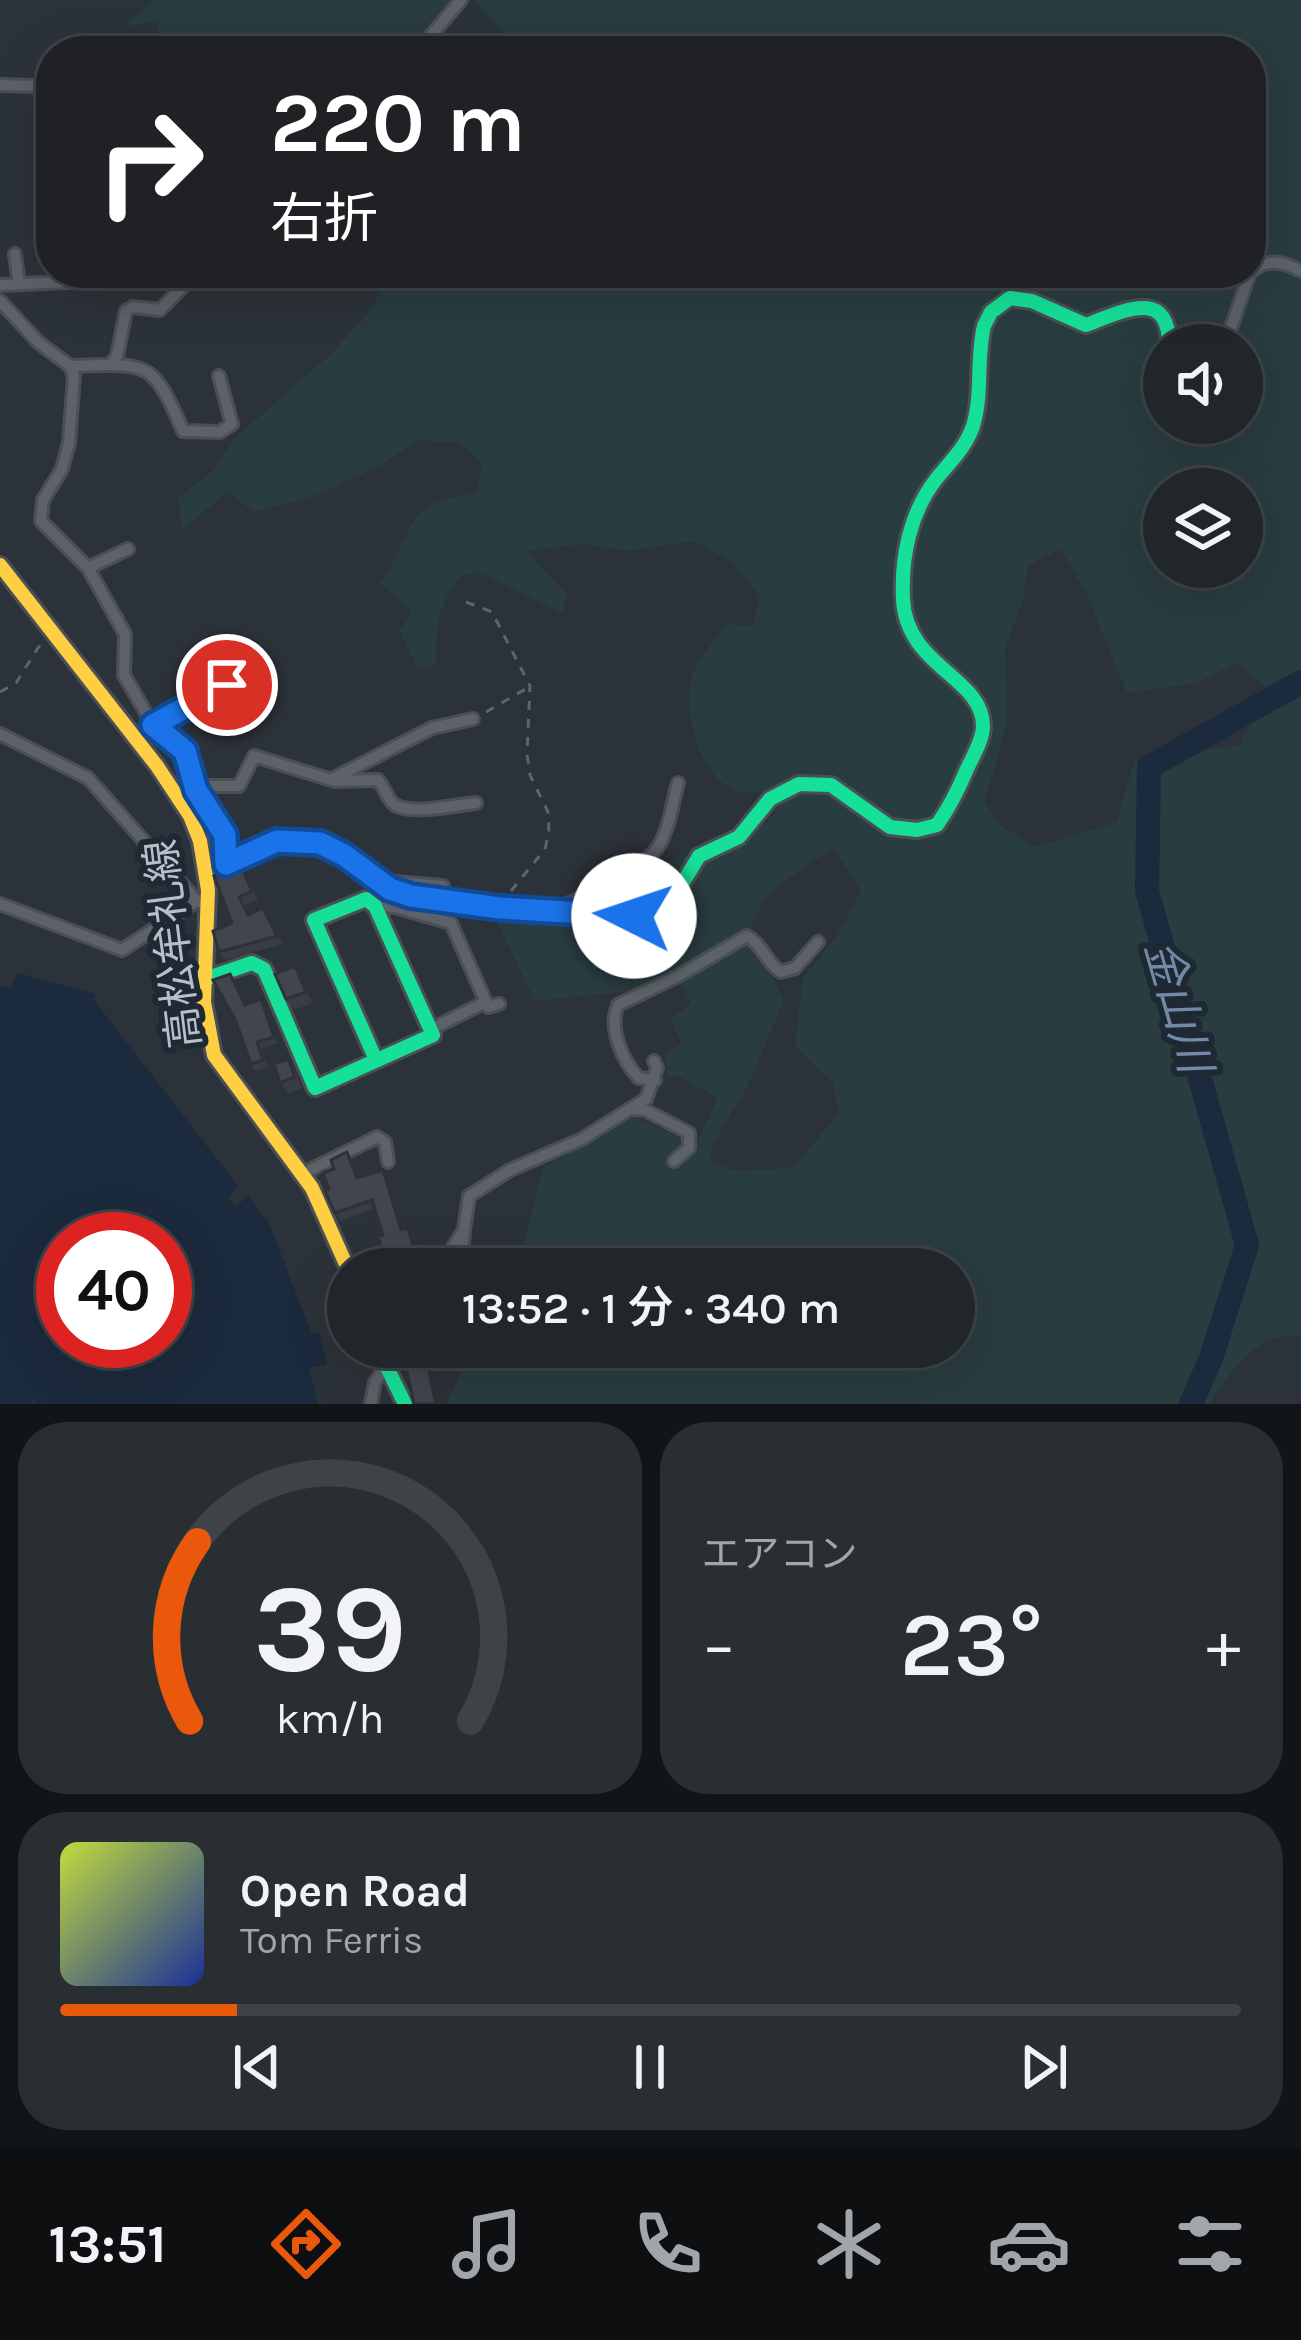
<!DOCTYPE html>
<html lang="ja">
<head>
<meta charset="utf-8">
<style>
	body { margin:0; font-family:Karla,"Noto Sans JP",sans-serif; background:#292e33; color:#f1f3f6; height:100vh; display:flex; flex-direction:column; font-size:45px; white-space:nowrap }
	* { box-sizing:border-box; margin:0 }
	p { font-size:39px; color:#a2a5a9 }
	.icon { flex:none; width:66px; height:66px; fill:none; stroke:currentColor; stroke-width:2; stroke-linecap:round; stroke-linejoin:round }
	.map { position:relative; height:1404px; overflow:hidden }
	.panel { display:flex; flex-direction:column; gap:18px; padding:18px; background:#121518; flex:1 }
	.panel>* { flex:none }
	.banner { position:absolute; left:36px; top:36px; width:1230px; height:252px; border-radius:48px; box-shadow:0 12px 48px #0002,0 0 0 3px #3e4347; background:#202124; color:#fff; overflow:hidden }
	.controls { position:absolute; left:1143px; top:324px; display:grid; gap:24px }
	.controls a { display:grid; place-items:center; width:120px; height:120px; border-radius:50%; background:#21262b; box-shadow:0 12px 48px #0002,0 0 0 3px #3e4347; font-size:60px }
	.speed { position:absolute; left:36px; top:1212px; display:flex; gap:24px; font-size:60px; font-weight:700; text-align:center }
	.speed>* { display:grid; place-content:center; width:156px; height:156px; border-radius:50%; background:#21262b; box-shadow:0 12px 48px #0002,0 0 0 3px #3e4347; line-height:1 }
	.speed .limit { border:18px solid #d22; background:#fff; color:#111 }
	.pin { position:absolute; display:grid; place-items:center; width:102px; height:102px; color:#fff; margin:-51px; border:6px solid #fff; border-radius:50%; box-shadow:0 3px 12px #0007 }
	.me { position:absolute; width:132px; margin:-66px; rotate:274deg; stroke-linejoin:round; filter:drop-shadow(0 0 9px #0008) }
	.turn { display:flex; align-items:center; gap:42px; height:252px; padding:0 36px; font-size:54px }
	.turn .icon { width:156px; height:156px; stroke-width:2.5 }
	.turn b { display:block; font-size:84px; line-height:102px }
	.big { font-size:90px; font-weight:600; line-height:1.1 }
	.panel .widget { flex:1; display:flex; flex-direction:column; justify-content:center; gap:18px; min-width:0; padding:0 42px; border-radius:48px; background:#292e33 }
	.panel .dial { align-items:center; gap:0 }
	.dial svg { height:312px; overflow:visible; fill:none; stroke:#3e4347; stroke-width:7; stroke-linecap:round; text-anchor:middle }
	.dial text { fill:#f1f3f6; stroke:none }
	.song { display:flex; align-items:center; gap:36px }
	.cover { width:144px; height:144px; border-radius:18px; background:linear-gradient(135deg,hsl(70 70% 55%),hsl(230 70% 35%)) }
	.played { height:12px; border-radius:6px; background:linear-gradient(90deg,#ea580c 15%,#3e4347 15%) }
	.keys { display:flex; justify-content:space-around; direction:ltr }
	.heat { display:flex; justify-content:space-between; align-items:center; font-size:66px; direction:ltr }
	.panel .tiles { flex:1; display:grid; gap:18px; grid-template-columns:1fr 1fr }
	.widget:last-child { grid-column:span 2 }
	.trip { position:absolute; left:327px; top:1248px; width:648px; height:120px; border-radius:60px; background:#21262b; box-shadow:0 12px 48px #0002,0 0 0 3px #3e4347; font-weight:600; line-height:120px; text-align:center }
	.dock { display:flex; height:192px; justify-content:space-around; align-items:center; background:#0d0f11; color:#a2a5a9 }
	.dock .icon { width:84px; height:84px }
	.dock .on { color:#ea580c }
	.dock b { font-size:54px; color:#f1f3f6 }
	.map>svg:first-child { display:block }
	.green { fill:#293c3f; fill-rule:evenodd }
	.water { fill:#1c2a3d; fill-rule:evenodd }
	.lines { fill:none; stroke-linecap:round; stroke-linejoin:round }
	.river { stroke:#1c2a3d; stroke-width:24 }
	.street-casing { stroke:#4a4f56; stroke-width:16 }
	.fast-casing { stroke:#4a4f56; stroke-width:20 }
	.slow-casing { stroke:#4a4f56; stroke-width:20 }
	.path { stroke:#5e6469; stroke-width:3; stroke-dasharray:9 9; stroke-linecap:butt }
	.street { stroke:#5d6168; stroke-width:10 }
	.fast { stroke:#16e098; stroke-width:14 }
	.slow { stroke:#ffcf43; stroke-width:14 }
	.wall { fill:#383c43 }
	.shaded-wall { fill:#2e3137 }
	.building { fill:#41464e; stroke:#2e3137; stroke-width:3 }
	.route-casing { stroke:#114b97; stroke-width:30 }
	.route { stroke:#1a73e8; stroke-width:21 }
	.labels { text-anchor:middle; stroke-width:12; stroke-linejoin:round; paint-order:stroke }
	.street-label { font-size:42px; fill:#b7bfca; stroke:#1f2934 }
	.water-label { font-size:45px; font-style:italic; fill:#728aa7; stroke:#1f2934 }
</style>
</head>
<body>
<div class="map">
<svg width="1301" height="1404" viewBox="0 0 1301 1404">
	<rect width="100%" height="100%" fill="#2c3239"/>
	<path class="green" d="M153,0H453L446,14L411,51H166L155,22L125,26Z
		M474,0H1301V1335C1254,1334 1233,1369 1209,1404H446L474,1347H954V1269H511L523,1246L543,1168L633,1116L695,1145L718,1098L678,1076L667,1077L665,1055L682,1043L670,1019L691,1003L676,975L624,992L535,1001L493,914L543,925L581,913L677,857L739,845L771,818L790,794L778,784C771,786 759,793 751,793C701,794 679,709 694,671C699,659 717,638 725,624L753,626L760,596L732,562L694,541L627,551L582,544L526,551L567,594L562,613L479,572L460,576C437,607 436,626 437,664L418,670L400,631L412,612L380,583C394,564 408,525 420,513C434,499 459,497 477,493L482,464L460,443L417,440L382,465L308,499L253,512L228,491L182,531L178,498L214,470L235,438L332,353L368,313L391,273H1251V51H520ZM1164,345H1242V423H1164ZM1164,489H1242V567H1164ZM1061,549L1087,595L1127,693L1197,683L1238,662L1266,688L1240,745L1134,761L1117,822L1036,847L998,824L985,801L1007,724L1005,647L1023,601L1028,566ZM833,848L861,891L837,936L803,978L795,1046L833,1083L839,1113L793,1168L735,1171L710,1162L714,1142L748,1085L784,1000L772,977L748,948C749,896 794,875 833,848Z"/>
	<path class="water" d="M17,973L96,994L93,999L238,1186L228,1198L235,1207L248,1196L269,1223L312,1334L319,1332L327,1364L309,1368L318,1404H37L34,1397L32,1404H0V985L11,988ZM63,1239H165V1341H63Z"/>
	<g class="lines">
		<path class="river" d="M1191,1404L1211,1358L1247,1245L1147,891L1149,767L1301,682"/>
		<g class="street-casing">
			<path id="street" d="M418,51L461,0
				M0,85L34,86L51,96
				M15,254L19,284
				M1251,272C1268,258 1282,261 1301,271
				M0,285L90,281V273
				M0,301L39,343L70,366L74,376L69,443L62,469L43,500L41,521L88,568L125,634L124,675L153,725L185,751L196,790L225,835L226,864
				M1225,345L1250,273
				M110,365L117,356L126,311L133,307L160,310L196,273
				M70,366C148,364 152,358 183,431L220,432L232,424L219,376
				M88,568L128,549
				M153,725L227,685L233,680L230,671
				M0,734L88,778L197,901L208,904
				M334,778L432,728L473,719
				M196,790L208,786H239L254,756L335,781L378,780C384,786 388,801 395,805C410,815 457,805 476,803
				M206,873C242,857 277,834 318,843C349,850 368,880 395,891C424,903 520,915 550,909C575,904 637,871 654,852C669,835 672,804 678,783
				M382,881L443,886
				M0,904L122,950L197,901
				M375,906L395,907L451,923L488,1007L499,1004
				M431,1029L486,1002
				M655,1080L639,1078C622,1061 608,1027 618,1005L678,976L747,936C763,945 766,963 781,972L795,968L818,942
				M633,1109L645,1110L689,1133V1148L674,1161
				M302,1174L377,1137L385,1142L388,1162
				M439,1269L464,1230L469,1196L510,1170L582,1139L646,1099L657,1068L654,1061
				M459,1269L464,1234
				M371,1404L375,1382L388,1365"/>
		</g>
		<g class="fast-casing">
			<path id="fast" d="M550,909L634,916L670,904L699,856L739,837L770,799L799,784L831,785L890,827L917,830L937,825C949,808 959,788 967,769C973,756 983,740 983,726C983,677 906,667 903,599C901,557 910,512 937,478C950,462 966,447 973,426C983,394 976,359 984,326L991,312L1010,298L1032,301L1086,325C1121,312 1169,286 1169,345
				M205,979L252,963L264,969L315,1088L433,1035L375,906L366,899L314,920L376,1060
				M377,1347L405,1404"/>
		</g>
		<g class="slow-casing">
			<path id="slow" d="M0,565L157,766L190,816L200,841L208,890L204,1002L214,1055L312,1188L348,1269"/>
		</g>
		<path class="path" d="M466,602L492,612L530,686L527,754L530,775L548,812L549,832L545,849L507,896
			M0,692L16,683L43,640
			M486,712L529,687"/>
		<use href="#street" class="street"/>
		<use href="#fast" class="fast"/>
		<use href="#slow" class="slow"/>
	</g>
	<path class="wall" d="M226,871L230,877L243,871L258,899L245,905L249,915L263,908L283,944L225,960L219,952L232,923Z
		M295,966L303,977L313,1003L294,1010L286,999Z
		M234,981L246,1005L266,1006L278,1043L262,1049L268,1067L255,1071L251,1064Z
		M288,1059L295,1070L302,1088L288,1093L280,1083Z
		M352,1160L359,1178H388L404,1229L408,1228L414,1236L420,1258L417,1259L418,1269H377L383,1235L374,1209L340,1221L335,1213L329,1189Z
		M404,1347H423V1351H406Z"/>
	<path class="shaded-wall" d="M295,966L303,977L313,1003L306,992Z
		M261,999L266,1006L278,1043L274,1037Z
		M383,1170L388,1178L407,1238L401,1230Z
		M408,1228L414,1236L420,1258L414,1250Z
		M426,1359L432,1368L440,1404H436Z"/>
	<path class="building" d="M226,871L229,877L243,871L252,891L239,897L248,915L263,908L277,936L219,952L213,931L232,923L214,876Z
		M295,966L306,992L286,999L275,974Z
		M230,974L245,1005L261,999L274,1037L257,1042L263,1060L251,1064L235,1019L213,980Z
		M288,1059L295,1077L280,1083L274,1064Z
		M347,1152L357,1178L383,1170L401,1230L408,1228L414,1250L411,1251L414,1269H399L398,1264L377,1269L371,1249L381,1246L378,1236L383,1235L372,1200L335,1213L325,1191L329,1189L323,1173L334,1169L331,1160Z
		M426,1359L436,1404H414L405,1363Z"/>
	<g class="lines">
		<g class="route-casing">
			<path id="route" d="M227,685L153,725L185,751L196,790L225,835L226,864L277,841L320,843L344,855L390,889L411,896L500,908L634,916"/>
		</g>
		<use href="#route" class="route"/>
	</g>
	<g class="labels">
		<g class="street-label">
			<text transform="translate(172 944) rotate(-97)" y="15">高松牟礼線</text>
		</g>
		<g class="water-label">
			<text transform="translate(1179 1006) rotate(74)" y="16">金山川</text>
		</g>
	</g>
</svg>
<div class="controls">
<a><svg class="icon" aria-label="sound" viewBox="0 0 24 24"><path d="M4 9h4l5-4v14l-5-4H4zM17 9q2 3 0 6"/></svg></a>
<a><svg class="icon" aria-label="layers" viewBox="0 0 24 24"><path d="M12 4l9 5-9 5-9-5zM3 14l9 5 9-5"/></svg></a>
</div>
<div class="speed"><div class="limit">40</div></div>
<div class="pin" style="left:227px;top:685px;background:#d93025"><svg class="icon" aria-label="arrive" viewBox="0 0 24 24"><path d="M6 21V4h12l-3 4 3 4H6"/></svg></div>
<svg class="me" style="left:634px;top:916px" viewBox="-20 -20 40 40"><circle r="19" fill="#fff"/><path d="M0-13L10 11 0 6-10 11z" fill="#1a73e8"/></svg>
<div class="trip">13:52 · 1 分 · 340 m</div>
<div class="banner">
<div class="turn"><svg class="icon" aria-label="right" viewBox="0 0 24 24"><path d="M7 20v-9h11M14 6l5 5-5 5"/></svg><div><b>220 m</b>右折</div></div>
</div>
</div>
<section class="panel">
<div class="tiles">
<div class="widget dial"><svg viewBox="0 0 100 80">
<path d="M14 69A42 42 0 1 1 86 69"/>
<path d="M14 69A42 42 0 0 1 16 23" stroke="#ea580c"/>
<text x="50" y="56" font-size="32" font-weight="700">39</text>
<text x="50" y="72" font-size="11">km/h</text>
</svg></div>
<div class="widget"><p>エアコン</p>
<div class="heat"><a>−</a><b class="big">23°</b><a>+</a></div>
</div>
<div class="widget">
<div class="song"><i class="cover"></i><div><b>Open Road</b><p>Tom Ferris</p></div></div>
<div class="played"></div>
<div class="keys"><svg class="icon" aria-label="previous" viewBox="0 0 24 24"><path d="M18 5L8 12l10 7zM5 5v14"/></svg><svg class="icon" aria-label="pause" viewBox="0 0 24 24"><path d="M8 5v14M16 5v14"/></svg><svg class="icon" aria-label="next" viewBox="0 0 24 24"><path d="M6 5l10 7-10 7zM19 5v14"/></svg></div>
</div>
</div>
</section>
<nav class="dock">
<b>13:51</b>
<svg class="icon on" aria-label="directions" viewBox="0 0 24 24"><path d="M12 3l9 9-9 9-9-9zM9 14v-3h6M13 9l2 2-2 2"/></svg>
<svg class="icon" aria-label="music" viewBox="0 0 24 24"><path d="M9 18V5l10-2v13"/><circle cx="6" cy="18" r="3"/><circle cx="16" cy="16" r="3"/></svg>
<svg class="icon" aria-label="phone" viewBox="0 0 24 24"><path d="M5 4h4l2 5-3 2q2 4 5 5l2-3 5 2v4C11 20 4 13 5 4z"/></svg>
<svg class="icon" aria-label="climate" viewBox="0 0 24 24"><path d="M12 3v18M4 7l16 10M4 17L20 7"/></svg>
<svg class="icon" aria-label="car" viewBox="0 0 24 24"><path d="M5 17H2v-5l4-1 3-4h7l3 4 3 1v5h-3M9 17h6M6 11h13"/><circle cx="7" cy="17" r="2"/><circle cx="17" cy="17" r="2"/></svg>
<svg class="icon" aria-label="filters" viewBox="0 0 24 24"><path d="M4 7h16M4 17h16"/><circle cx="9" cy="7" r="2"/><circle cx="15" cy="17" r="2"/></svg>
</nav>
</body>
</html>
